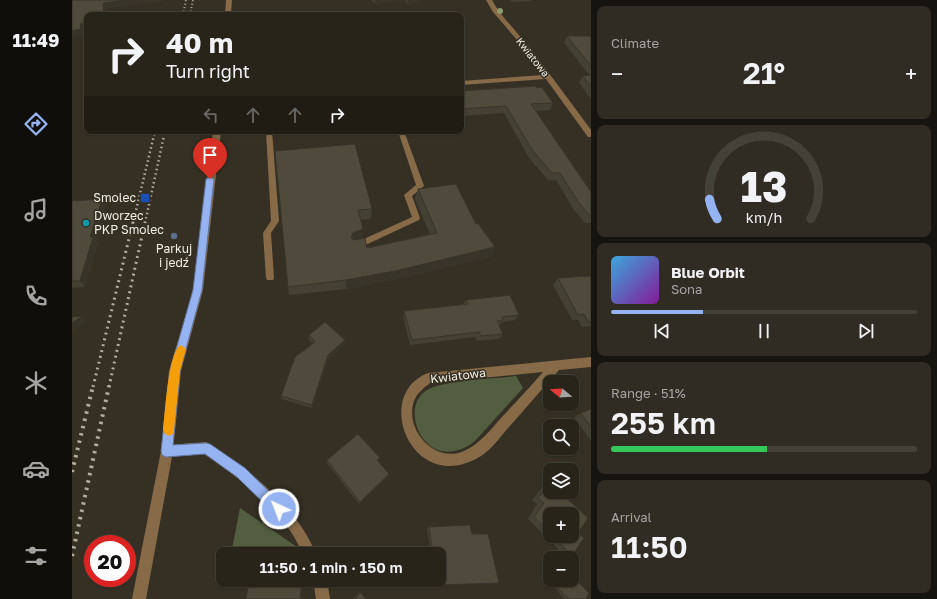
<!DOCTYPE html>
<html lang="en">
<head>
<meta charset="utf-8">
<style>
	body { margin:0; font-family:"Golos Text",sans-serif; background:#302c23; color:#f1f3f6; height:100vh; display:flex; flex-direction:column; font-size:15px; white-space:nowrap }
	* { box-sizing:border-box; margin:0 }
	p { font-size:13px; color:#a5a4a2 }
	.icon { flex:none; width:22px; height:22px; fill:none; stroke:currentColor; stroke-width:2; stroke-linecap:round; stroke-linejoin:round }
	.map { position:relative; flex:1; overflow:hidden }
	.panel { display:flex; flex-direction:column; gap:6px; padding:6px; background:#16140e; width:346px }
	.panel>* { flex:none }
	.banner { position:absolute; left:12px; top:12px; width:380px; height:122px; border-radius:8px; box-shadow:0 1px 3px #0004,0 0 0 1px #444139; background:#28241a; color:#f1f3f6; overflow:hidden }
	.needle { width:26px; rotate:288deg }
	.fabs { position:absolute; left:471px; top:375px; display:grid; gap:8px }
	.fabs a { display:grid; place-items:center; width:36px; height:36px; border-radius:8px; background:#28241a; box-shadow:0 1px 3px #0004,0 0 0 1px #444139; font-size:20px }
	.speed { position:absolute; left:12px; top:535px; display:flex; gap:8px; font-size:20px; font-weight:700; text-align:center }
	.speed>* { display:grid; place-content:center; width:52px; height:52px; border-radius:50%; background:#28241a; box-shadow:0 1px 3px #0004,0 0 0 1px #444139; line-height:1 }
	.speed .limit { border:6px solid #d22; background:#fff; color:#111 }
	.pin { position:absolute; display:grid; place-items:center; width:34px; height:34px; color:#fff; margin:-41px -17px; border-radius:50% 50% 50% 0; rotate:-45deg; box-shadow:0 0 4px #0007 }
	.pin .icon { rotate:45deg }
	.me { position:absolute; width:44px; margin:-22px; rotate:317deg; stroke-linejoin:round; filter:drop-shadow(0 0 3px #0008) }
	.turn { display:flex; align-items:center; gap:14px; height:84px; padding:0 16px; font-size:18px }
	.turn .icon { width:52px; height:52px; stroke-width:2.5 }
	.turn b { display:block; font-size:28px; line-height:34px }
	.lanes { display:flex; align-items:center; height:38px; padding:0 16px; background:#0003; justify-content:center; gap:20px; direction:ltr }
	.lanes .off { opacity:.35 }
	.big { font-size:30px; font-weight:600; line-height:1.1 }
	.panel .widget { flex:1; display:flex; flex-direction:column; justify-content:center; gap:6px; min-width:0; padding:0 14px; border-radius:8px; background:#302c23 }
	.panel .dial { align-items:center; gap:0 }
	.dial svg { height:104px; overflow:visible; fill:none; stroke:#444139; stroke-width:7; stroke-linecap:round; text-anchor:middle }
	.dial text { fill:#f1f3f6; stroke:none }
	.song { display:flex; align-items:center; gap:12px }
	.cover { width:48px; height:48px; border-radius:6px; background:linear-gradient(135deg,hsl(200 70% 55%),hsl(290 70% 35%)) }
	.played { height:4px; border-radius:2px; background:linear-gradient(90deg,#95b2f1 30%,#444139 30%) }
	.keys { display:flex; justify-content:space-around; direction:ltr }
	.heat { display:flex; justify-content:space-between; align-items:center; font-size:22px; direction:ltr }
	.charge { height:6px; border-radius:3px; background:linear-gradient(90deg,#34c759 51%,#444139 0) }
	.trip { position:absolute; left:144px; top:547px; width:230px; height:40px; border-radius:8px; background:#28241a; box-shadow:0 1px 3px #0004,0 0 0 1px #444139; font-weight:600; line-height:40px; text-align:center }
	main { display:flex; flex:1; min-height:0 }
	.tabs { display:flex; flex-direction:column; width:72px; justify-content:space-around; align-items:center; background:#100e0a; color:#a5a4a2 }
	.tabs .icon { width:28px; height:28px }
	.tabs .selected { color:#95b2f1 }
	.tabs b { font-size:18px; color:#f1f3f6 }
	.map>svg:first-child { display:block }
	.green { fill:#525e3f }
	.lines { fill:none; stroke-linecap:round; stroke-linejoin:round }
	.service { fill:#876b49; fill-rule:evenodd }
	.minor { fill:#876b49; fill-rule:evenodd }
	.rail-far3 { stroke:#b0aca2; stroke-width:2; stroke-dasharray:1 2.5; stroke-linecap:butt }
	.rail-far2 { stroke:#b0aca2; stroke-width:2.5; stroke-dasharray:1.5 3; stroke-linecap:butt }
	.rail-far1 { stroke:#b0aca2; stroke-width:3; stroke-dasharray:2 4; stroke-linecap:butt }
	.rail { stroke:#b0aca2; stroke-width:4; stroke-dasharray:2.5 5; stroke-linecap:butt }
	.tree { fill:#8c9a6a }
	.wall { fill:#454034; fill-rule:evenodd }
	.shaded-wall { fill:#38342a }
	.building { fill:#504a3c; stroke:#38342a }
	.route { fill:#95b2f1; stroke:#61749d }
	.slow { fill:#f59e0b }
	.transit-dot { fill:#1a4fb4; stroke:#353023; stroke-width:1.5 }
	.culture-dot { fill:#0f9aa8; stroke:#353023; stroke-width:1.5 }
	.service-dot { fill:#5c6f8a; stroke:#353023; stroke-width:1.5 }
	.labels { text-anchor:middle; stroke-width:3; stroke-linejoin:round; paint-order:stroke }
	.far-street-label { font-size:10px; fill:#f2eee6; stroke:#353023 }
	.poi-label { font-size:12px; fill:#f2eee6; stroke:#353023; text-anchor:end }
	.street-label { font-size:12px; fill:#f2eee6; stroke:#353023 }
</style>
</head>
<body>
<main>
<nav class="tabs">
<b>11:49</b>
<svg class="icon selected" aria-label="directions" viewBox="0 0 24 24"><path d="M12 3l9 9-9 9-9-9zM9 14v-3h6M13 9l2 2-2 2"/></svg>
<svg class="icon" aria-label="music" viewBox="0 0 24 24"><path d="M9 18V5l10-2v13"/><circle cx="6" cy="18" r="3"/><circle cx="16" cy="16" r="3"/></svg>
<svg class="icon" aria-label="phone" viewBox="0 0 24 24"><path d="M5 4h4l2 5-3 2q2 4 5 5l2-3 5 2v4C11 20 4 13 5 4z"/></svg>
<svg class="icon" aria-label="climate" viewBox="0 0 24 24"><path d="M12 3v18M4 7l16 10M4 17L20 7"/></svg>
<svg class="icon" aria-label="car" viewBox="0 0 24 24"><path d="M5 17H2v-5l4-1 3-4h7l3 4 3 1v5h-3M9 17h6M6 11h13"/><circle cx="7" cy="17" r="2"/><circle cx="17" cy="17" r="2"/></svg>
<svg class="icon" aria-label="filters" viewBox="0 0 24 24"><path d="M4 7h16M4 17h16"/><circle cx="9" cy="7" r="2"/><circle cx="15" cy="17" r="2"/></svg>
</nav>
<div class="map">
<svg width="519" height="599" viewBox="0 0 519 599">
	<rect width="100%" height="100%" fill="#353023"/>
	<path class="green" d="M444,376L451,388L403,441C354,479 323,405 357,389C375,380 422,379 444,376Z
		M168,508L228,549L229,554H159Z"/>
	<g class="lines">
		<path class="service" d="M194,131H200L207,221L199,233L202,278L201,280H195L194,278L191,233L199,221Z
			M326,131H332L352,186L340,196L348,218L347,220L287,248H281L280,246L281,244L340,217L332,195L344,185Z
			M134,442C142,446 150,452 157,458C192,482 228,514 244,554H231C227,547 224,539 219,532C197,500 164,476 132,454L95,457L91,455L89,451L91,447L95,445Z"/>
		<path class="minor" d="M154,0H160L159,15H153Z
			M414,0H420C428,15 440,26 450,39C474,68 496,99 519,130V137H516L474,79L389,85V81L471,75L446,41L421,12Z
			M141,131H149L131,290L109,371L101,451L74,599H60L89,451L97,371L121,290Z
			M519,357V367L487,370C470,389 454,408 437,427C428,437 420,449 409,456C341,498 299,395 356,373ZM471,372C458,387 444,402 430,417C419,429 408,444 392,451C363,464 332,430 342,401C345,393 352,388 358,383Z
			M241,580H255L258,599H244Z"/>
		<path class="rail-far3" d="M111,15L114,0
			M118,15L121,0"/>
		<path class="rail-far2" d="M61,223L83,131
			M73,223L93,131"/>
		<path class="rail-far1" d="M21,387L61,222
			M37,387L73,222"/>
		<path class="rail" d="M0,472L21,386
			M0,556L37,386"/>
	</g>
	<circle class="tree" cx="428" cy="11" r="3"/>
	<path class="wall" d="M299,0H349V2L335,4L333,0L303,4Z
		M438,0H459V1L440,2Z
		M495,36L519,37V99L507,83L511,76H518L492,43Z
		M465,88L481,103L478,110L464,111L519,192V223H513L502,210L484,180H476L457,158L432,113L389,116V91Z
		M203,151L300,209L299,219L288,220L291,229L290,238L288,239L295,248L358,234L343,199L346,189L418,257L321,280L274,289L217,295L216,287Z
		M30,199L34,205L24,241L26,243L13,287L0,288V201Z
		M519,277V326L510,327L506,320H500L481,285L486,278Z
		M394,300L447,315L443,320L430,322L427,326L431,334L427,339L405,341L403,337L338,345L331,316L332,311L391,305Z
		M237,335L273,340V345L256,359L240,408L210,399L209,396L240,343L237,340Z
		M519,409V441L502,417Z
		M255,460L307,461H306L317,474L315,477L287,504L255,463Z
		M478,483L506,533L500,556H493L456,519L465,504L460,500L472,485ZM478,514L500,536H478Z
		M398,525L400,534H416L427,583L366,585L363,584L362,580H367V554H359L355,528L357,527Z
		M480,580H500L514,599H493L478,583Z
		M288,592L294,599H281Z"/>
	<path class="shaded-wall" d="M54,0H90L91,1L34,9V15H30L31,3Z
		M303,0H333L303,4Z
		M336,0H349V2L335,4Z
		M15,23V29L11,30V35L0,37V31L8,24Z
		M30,199L34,205L24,241L26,243L13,287L8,281L18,237Z
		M291,229L290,238L280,243L279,238L281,233Z
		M423,247L418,257L321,280L274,289V280Z
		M10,316L15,321L0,332V323Z
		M273,340V345L256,359L240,408V405L256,355Z
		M317,474L315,477L287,504L288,502Z
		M230,580H232L230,599H228Z"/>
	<path class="building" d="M0,0H54L31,3L32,15H15V23L8,24L9,29L0,31Z
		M495,36H517L519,37V66Z
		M519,75V87L511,76Z
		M464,86L465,88L470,87L481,103L459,104L519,192V216H518L507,203L488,173H480L461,151L434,106L389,109V91Z
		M283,144L300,209L286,210L291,229L281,233L279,238L282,240L293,238L295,248L365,233L346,189L384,184L404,224L406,223L423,247L323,271L274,280L216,287L203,151Z
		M30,199L18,237H21L8,281H0V201Z
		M518,276L519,277V321L516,322L512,314L506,315L486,278Z
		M438,295L447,315L430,317L431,320L425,321L431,334L409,336L407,332L340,340L332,311L396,304L394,300Z
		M10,316L0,323V317Z
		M253,322L273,340L256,355L240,405L209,396L223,357L243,342L237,335Z
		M519,409V427L509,413Z
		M286,434L308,458L305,460L317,474L288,502L255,460Z
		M478,483V492H488L516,518L506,533L512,538L500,556L481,536H500V514H478V533L462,517L472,503L466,498Z
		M398,525L400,534H416L427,583L366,585L365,580H367V554H361L357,527Z
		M500,576L517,593L514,599H497L481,584L484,580H500Z
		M177,580H230L228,599H174Z
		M289,593L294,599H283Z"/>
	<path class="route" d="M138,177L142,179L130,290L108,371L101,445L134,443L138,444L173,468L211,505L213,509L211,514L207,515L203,514L165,477L133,454L94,457L90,455L89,451L98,371L121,290L134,179Z"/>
	<path class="slow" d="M109,345L114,349L108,371L102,430L101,434L97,436L93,434L91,430C93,416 96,350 109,345Z"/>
	<rect class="transit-dot" x="68" y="193" width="10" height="10" rx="2"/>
	<circle class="culture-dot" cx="14" cy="223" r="4"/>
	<circle class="service-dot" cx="102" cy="236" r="4"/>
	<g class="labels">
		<g class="far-street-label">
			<text transform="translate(461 57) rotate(52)" y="4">Kwiatowa</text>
		</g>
		<g class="poi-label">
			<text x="64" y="202">Smolec</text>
			<text x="22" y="220" text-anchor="start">Dworzec<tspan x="22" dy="14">PKP Smolec</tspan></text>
			<text x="102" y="253" text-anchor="middle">Parkuj<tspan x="102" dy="14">i jedź</tspan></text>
		</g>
		<g class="street-label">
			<text transform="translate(386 376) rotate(-7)" y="4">Kwiatowa</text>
		</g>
	</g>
</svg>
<div class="fabs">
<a><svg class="needle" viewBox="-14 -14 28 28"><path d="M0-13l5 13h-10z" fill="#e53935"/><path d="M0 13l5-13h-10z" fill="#a5a4a2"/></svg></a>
<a><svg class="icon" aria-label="search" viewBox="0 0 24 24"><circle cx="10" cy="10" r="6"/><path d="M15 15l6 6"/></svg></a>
<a><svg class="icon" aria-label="layers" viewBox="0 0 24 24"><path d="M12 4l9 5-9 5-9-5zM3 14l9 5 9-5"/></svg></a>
<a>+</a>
<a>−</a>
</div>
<div class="speed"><div class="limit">20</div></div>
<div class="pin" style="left:138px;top:179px;background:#d93025"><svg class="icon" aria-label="arrive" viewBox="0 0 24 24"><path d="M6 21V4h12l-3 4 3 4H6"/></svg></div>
<svg class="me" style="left:207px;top:509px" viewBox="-20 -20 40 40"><circle r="17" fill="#95b2f1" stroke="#fff" stroke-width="3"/><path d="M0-11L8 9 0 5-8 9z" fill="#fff"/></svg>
<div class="trip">11:50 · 1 min · 150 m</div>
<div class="banner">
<div class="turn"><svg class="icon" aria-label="right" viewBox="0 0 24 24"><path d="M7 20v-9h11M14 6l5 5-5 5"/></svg><div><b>40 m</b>Turn right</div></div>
<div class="lanes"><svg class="icon off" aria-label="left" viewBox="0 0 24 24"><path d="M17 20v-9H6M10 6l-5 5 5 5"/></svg><svg class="icon off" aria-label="ahead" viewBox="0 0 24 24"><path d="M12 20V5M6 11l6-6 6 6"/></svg><svg class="icon off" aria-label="ahead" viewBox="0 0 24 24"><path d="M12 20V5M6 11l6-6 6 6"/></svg><svg class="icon" aria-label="right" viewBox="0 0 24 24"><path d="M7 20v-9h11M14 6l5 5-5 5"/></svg></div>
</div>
</div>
<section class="panel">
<div class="widget"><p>Climate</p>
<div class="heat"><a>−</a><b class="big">21°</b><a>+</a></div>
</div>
<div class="widget dial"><svg viewBox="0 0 100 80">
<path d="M14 69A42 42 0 1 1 86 69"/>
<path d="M14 69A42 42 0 0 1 8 54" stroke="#95b2f1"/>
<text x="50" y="56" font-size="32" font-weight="700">13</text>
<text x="50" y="72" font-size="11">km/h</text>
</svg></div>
<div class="widget">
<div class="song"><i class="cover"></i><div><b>Blue Orbit</b><p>Sona</p></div></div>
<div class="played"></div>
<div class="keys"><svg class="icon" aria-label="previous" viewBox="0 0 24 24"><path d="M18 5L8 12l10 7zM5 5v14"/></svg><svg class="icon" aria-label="pause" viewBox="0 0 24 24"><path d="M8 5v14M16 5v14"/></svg><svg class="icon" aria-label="next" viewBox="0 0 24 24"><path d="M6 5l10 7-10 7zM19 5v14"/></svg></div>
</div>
<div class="widget"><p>Range · 51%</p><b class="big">255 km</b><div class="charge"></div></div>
<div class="widget"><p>Arrival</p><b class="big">11:50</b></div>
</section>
</main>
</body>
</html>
